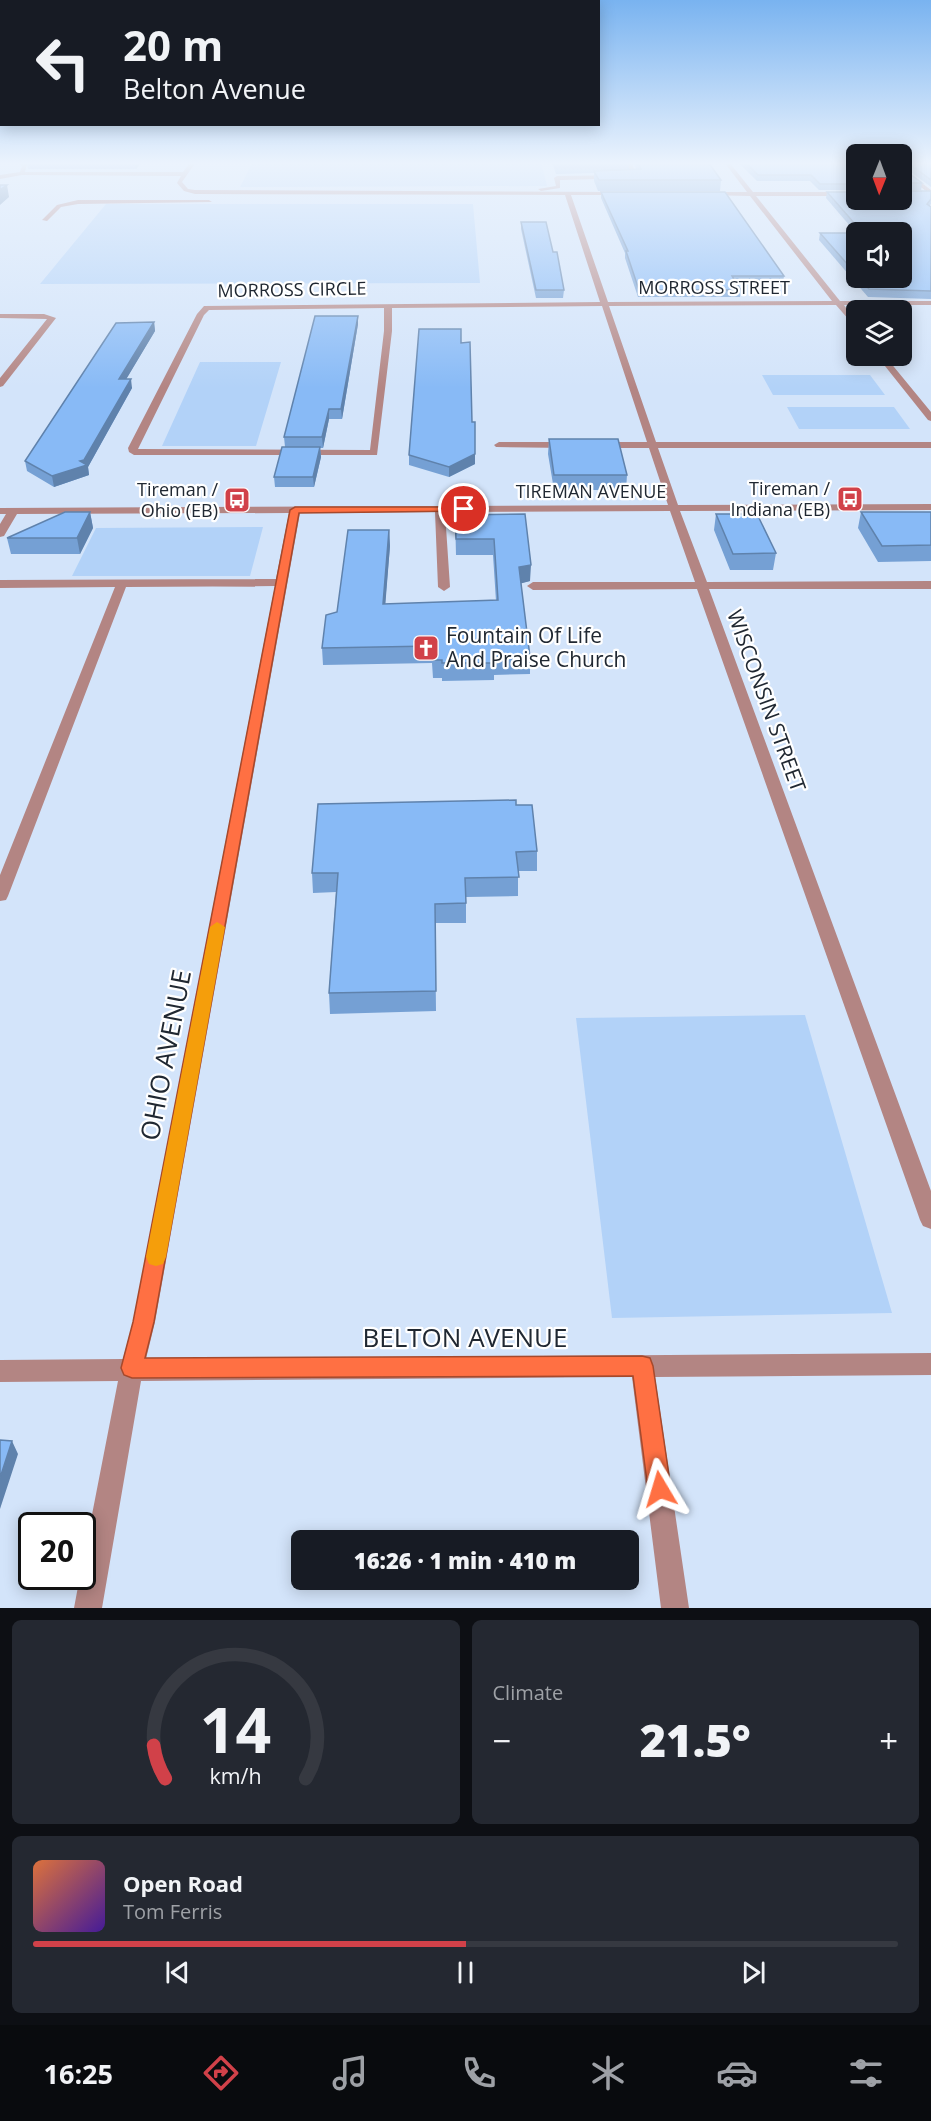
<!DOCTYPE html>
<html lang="en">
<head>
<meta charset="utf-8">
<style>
	body { margin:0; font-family:"Open Sans",sans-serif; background:#242831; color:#f1f3f6; height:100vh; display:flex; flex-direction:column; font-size:22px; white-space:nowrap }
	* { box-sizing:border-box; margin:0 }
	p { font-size:20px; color:#9ea1a6 }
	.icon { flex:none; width:33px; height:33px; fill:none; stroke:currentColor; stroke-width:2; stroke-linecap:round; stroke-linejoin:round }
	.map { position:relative; height:1608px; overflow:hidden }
	.details { display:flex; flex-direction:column; gap:12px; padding:12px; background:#0d0f14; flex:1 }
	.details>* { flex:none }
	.top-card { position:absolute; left:0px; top:0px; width:600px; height:126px; box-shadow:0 3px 15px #0003; background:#171b24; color:#f1f3f6; overflow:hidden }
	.needle { width:39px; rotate:181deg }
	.controls { position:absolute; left:846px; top:144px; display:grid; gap:12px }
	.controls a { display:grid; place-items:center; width:66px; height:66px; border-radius:9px; background:#171b24; box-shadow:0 3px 15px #0003; font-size:30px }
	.speed { position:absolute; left:18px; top:1512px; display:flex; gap:12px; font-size:30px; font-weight:700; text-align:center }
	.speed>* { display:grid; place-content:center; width:78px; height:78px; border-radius:50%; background:#171b24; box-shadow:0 3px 15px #0003; line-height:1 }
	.speed .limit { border:3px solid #111; border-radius:9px; background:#fff; color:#111 }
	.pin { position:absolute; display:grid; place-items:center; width:51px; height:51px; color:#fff; margin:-26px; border:3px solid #fff; border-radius:50%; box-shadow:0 2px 6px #0007 }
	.me { position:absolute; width:66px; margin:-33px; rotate:353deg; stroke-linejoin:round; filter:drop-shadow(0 0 4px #0008) }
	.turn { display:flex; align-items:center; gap:21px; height:126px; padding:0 24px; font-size:27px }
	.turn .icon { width:78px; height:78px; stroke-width:2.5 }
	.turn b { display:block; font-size:42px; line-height:51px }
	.big { font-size:45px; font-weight:800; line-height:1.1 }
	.details .widget { flex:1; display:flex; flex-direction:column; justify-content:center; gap:9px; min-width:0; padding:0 21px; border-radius:9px; background:#242831 }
	.details .dial { align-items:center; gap:0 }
	.dial svg { height:156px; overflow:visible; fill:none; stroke:#363941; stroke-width:7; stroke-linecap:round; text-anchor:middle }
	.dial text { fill:#f1f3f6; stroke:none }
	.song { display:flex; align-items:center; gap:18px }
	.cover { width:72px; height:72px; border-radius:9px; background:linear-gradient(135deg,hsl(20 70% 55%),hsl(260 70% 35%)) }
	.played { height:6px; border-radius:3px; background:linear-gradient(90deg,#d14149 50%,#363941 50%) }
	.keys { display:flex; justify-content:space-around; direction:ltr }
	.heat { display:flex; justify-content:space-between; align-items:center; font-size:33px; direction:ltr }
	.details .tiles { flex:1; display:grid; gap:12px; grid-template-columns:1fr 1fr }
	.widget:last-child { grid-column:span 2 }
	.trip { position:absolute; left:291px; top:1530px; width:348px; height:60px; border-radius:9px; background:#171b24; box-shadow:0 3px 15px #0003; font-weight:800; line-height:60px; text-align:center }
	.tab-bar { display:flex; height:96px; justify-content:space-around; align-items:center; background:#090b0e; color:#9ea1a6 }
	.tab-bar .icon { width:42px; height:42px }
	.tab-bar .selected { color:#d14149 }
	.tab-bar b { font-size:27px; color:#f1f3f6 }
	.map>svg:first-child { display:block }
	.green { fill:#b2d2f8 }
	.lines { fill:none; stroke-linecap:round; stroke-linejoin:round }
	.minor { fill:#b38583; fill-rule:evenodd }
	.wall { fill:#75a0d4; fill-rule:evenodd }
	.shaded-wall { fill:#5f82ac }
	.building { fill:#88baf6; stroke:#5f82ac; stroke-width:1.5 }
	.route { fill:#ff7043; stroke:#a6492c; stroke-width:1.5 }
	.slow { fill:#f59e0b }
	.labels { text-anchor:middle; stroke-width:4.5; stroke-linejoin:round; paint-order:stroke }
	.far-street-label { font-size:18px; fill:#202832; stroke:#fff }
	.far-poi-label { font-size:18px; fill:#202832; stroke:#fff; text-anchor:end }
	.poi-label { font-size:21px; fill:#202832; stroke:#fff; text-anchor:start }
	.street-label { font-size:21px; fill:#202832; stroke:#fff }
	.near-street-label { font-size:26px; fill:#202832; stroke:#fff }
</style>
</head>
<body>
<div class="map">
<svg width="931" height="1608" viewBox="0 0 931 1608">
	<rect width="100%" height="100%" fill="#d3e4fa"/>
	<path class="green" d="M253,162H541L547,186L240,187Z
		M106,204H473L480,283L40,284Z
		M200,362H281L256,446H162Z
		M762,375H870L885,395H773Z
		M787,407H894L910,429H799Z
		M263,527L250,576H72L96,528Z
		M805,1015L892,1313L612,1318L576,1018Z"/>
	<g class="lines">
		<path class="minor" d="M16,162L27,164L25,172H183L191,162H196L182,182L188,189L195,190L620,192L622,195H571L608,302L832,301L750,196L705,195L707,192H747L724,162H729L753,192H856V196H756L840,301H931V305H844L856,322V328L836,305L609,306L656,442H931V448H658L678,505L931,504V510L680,511L707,582L931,581V589H709L931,1191V1229L923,1226L920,1220L697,589L533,590L527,586L533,582H695L670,511L445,512L450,587L444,591L438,587L435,512L300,513L155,1322L146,1359L931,1353V1375L655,1377L689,1608H661L632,1377L141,1381L102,1608H74L80,1576H82V1566L118,1381L0,1382V1360L123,1359L133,1322L275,586L126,587L8,896L6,900L0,901V875L115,587L0,588V580L276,579L289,513L17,514L4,536L0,537V524L6,514H0V508L668,505L649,448H601L596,445L601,442H647L602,306L392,308V331L377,455H134L129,452L128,448L197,314L204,306L600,302L565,195L195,194L184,191L177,183L181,176L22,175L0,179V175L20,172L22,166ZM384,308V331L370,450L138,449L204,315L209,310Z
			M626,162H631L638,178L560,180V188L541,191L538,189L556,186L554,178L557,176L632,175Z
			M902,168L931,190V195L902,172Z
			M78,200H209L212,202L78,204L61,207L47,221L42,220L57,205Z
			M0,314H44L56,318L3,386L0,387V378L47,319L0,318Z
			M877,356H885L931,412V421L928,420Z
			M499,442H568L573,445L568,448L496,447L494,445Z"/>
	</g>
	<path class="wall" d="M27,162H172L171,164H140L136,169H28Z
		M552,162H629V169H636L634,162H708L721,180L720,191H598L594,181V173L556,174Z
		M738,162H856V190H819L810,181H757Z
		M902,162H931V187L903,166H902V168L922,183L921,190H902V191H931V204L929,206L931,207V299L868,297L819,240L820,233H856L826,198L827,192H856ZM856,232H902V278H856Z
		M601,192L784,276L783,283L736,282L741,290L740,297H638L625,258V253L601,198Z
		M521,222L553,252L564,290L563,298H536L521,229Z
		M358,316V324L342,419H329L323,448H320L321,457L314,487H275L274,477L285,447L284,437Z
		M154,322L155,331L126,379L132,388L88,467L89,475L54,487L27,471L25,461Z
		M461,343L472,422L475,464L449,477L409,465V455Z
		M549,439L627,475L626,490H554L548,454Z
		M90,512L93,528L80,554H11L7,538Z
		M861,512H931V561L878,562L858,528Z
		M525,514L530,581L521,583L530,657V674L494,675V680L442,681V678H433L432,663L323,665L322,648L337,612L389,530L390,546L385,604L496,601L493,555H456L455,515Z
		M716,514L776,553L773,570H730L714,530Z
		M516,805L537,851V871H518V896L466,897V923H435L436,1011L330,1014L329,993L336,892L313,893L312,873Z"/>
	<path class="shaded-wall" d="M135,162H140V164L136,169Z
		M7,185L9,197L0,205V190Z
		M358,316V324L342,419L341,409Z
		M154,322L155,331L121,388L119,379Z
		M131,379L132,388L88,467L89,475L54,487L52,476L80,461Z
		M329,409V419L323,448L322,437Z
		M320,447L321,457L314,487L313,477Z
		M475,454V464L449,477V467Z
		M90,512L93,528L80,554L77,538Z
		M389,530L390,546L384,621L383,604Z
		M531,565L530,581L519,584V567Z
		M12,1441L18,1454L0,1509V1478Z"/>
	<path class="building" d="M556,162H629V163L556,164Z
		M638,162H708L721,180H599L594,171L641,169Z
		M745,162H856V184H820L811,175H758Z
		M902,162V168L922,183H903L902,191H931V199L927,204L931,207V291L869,289L859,278H902V232H862L827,192H856V200H902Z
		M907,162H931V180Z
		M0,185H7L0,190Z
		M601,192H725L784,276H732L741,290H639L626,251H628Z
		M521,222H546L553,252H557L564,290H536Z
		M820,233H856V274Z
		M315,316H358L341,409H329L322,437H284Z
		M154,322L119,379H131L84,460L80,461L87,465L52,476L25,461L116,323Z
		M419,329H461V343L470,342L472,422H475V454L449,467L409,455Z
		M549,439H618L627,475H554Z
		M282,447H320L313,477H274Z
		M65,512H90L77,538H7Z
		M861,512H931V545L882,546Z
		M525,514L531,565L519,567L530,657H493L494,663H442V660H432V646L322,648L326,615L337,612L348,530H389L383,604L498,600L494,539H456L455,515Z
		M716,514H757L776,553L733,554Z
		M516,800V805H532L537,851L516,852L519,877L465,878L466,903L435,904L436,991L329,993L338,873H312L318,804Z
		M0,1440L12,1441L0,1478Z"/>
	<linearGradient id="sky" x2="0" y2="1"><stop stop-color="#79b3f0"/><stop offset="0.42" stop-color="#ebf3fd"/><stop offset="1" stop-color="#ebf3fd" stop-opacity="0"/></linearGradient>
	<rect width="931" height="388" fill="url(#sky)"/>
	<path class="route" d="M464,507L469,509L467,511L299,513L154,1322L145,1358L642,1356L650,1358L653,1366L671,1489L668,1498L660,1501L651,1498L648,1489L633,1376L132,1378L124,1375L121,1368L133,1322L290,510L295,507Z"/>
	<path class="slow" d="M217,922L225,927L166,1257L163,1264L156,1266L149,1264L146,1257L210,927Z"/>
	<defs>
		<g id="bus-square" transform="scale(1.35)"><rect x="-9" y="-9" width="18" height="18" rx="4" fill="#d14149" stroke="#fff"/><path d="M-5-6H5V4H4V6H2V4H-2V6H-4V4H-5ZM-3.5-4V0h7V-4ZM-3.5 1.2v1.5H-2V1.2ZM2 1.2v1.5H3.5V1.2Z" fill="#fff"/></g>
		<g id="church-square" transform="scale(1.35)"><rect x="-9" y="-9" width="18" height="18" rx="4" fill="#d14149" stroke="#fff"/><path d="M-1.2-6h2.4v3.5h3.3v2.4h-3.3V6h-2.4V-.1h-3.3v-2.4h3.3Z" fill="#fff"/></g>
	</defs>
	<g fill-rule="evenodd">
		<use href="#bus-square" x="850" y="499"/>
		<use href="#bus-square" x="237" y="500"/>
		<use href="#church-square" x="426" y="648"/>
	</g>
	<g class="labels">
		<g class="far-street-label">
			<text x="714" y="294">MORROSS STREET</text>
			<text transform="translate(292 290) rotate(-1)" y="6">MORROSS CIRCLE</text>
			<text x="591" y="498">TIREMAN AVENUE</text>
		</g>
		<g class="far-poi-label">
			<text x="830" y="495">Tireman /<tspan x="830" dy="21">Indiana (EB)</tspan></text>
			<text x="218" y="496">Tireman /<tspan x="218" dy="21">Ohio (EB)</tspan></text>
		</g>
		<g class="poi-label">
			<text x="446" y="643">Fountain Of Life<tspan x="446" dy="24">And Praise Church</tspan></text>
		</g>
		<g class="street-label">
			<text transform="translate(766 701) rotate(70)" y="7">WISCONSIN STREET</text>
		</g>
		<g class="near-street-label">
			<text transform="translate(166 1055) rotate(-79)" y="9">OHIO AVENUE</text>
			<text x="465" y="1347">BELTON AVENUE</text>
		</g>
	</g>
</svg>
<div class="controls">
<a><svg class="needle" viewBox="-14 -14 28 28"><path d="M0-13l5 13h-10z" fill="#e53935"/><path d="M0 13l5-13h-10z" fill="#9ea1a6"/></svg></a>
<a><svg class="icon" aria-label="sound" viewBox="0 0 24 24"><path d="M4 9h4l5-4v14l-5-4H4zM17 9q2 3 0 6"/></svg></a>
<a><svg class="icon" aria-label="layers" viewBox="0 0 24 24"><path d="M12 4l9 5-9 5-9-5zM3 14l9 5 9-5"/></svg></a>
</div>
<div class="speed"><div class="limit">20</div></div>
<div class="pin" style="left:464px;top:509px;background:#d93025"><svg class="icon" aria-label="arrive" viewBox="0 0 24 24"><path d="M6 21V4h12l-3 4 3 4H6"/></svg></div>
<svg class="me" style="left:660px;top:1489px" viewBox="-20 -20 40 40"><path d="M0-17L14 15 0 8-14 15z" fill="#ff7043" stroke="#fff" stroke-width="4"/></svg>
<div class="trip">16:26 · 1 min · 410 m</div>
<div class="top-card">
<div class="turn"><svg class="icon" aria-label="left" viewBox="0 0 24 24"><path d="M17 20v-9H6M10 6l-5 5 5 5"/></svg><div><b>20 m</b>Belton Avenue</div></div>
</div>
</div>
<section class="details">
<div class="tiles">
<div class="widget dial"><svg viewBox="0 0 100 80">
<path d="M14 69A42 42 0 1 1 86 69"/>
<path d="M14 69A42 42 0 0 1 8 52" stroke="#d14149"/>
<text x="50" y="56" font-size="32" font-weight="700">14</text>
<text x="50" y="72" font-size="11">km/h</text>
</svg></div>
<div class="widget"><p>Climate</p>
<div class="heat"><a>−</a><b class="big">21.5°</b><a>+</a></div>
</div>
<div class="widget">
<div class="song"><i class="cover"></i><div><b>Open Road</b><p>Tom Ferris</p></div></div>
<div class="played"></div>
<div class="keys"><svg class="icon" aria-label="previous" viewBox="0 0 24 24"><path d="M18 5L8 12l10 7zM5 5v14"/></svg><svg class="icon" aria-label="pause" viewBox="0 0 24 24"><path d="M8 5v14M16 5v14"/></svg><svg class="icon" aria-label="next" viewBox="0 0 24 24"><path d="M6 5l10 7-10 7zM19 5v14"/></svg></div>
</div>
</div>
</section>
<nav class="tab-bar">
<b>16:25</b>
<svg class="icon selected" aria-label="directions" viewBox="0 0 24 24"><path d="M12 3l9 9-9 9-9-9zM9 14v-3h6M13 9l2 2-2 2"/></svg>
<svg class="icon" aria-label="music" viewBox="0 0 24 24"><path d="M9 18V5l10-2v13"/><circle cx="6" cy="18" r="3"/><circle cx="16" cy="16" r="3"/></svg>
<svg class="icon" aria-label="phone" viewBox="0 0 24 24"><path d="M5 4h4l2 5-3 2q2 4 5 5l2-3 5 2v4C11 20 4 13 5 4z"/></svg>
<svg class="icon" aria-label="climate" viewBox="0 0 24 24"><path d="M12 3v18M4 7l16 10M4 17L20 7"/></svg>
<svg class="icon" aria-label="car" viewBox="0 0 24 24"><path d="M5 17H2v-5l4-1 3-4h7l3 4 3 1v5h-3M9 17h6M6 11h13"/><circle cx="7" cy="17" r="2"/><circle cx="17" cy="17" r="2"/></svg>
<svg class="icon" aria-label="filters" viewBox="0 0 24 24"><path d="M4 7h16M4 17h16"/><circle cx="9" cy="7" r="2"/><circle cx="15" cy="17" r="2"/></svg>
</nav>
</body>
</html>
